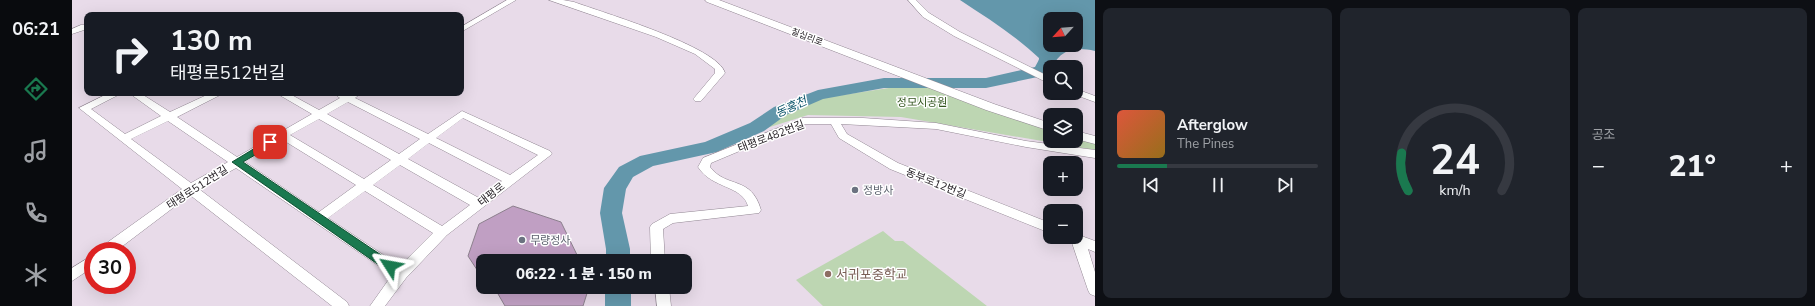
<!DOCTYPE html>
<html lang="ko">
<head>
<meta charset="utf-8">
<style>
	body { margin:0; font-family:"Nunito Sans","Noto Sans KR",sans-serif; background:#20242c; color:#f1f3f6; height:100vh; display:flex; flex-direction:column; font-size:15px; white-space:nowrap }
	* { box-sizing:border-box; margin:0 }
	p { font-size:13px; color:#9ea1a6 }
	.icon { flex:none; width:22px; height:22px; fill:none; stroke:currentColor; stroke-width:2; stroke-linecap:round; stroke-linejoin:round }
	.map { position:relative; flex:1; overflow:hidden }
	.sheet { display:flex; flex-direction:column; gap:8px; padding:8px; background:#0d0f14; width:720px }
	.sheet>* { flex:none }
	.top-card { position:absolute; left:12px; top:12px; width:380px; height:84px; border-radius:8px; box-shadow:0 4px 16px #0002; background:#171b24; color:#f1f3f6; overflow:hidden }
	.needle { width:26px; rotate:244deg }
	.fabs { position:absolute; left:971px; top:12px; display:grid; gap:8px }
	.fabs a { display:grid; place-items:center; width:40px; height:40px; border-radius:8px; background:#171b24; box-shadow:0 4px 16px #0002; font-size:20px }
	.speed { position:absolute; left:12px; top:242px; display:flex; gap:8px; font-size:20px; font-weight:700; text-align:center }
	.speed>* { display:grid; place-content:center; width:52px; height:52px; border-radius:50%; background:#171b24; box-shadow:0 4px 16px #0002; line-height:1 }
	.speed .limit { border:6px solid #d22; background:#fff; color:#111 }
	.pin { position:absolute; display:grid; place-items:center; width:34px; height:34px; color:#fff; margin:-17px; border-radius:8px; box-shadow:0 2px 6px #0006 }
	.me { position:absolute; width:44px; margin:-22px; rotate:304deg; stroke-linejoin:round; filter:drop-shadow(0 0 3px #0008) }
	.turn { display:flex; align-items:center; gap:14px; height:84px; padding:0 20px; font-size:18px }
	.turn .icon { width:52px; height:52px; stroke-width:2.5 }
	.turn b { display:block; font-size:28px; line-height:34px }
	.big { font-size:30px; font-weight:800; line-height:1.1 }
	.sheet .card { flex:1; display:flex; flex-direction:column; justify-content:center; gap:6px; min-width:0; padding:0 14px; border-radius:8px; background:#20242c }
	.sheet .dial { align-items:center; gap:0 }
	.dial svg { height:104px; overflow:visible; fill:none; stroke:#363941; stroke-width:7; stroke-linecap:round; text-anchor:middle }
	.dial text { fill:#f1f3f6; stroke:none }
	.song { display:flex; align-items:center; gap:12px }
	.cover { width:48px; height:48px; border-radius:6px; background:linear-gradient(135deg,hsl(10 70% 55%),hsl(40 70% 35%)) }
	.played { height:4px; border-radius:2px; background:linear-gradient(90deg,#1a794f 25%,#363941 25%) }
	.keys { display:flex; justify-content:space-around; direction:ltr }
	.heat { display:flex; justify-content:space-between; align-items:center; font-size:22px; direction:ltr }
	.sheet .tiles { flex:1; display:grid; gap:8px; grid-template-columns:repeat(3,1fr) }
	.trip { position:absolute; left:404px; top:254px; width:216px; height:40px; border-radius:8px; background:#171b24; box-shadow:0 4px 16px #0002; font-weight:800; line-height:40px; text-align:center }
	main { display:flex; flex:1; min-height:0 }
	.menu { display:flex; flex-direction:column; width:72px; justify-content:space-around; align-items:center; background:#090b0e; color:#9ea1a6 }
	.menu .icon { width:28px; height:28px }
	.menu .current { color:#1a794f }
	.menu b { font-size:18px; color:#f1f3f6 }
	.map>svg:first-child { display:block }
	.green { fill:#bdd6b2 }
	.water { fill:#6397ab; fill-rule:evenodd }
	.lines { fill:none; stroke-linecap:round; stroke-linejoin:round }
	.river { fill:#6397ab; fill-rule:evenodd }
	.building { fill:#c09fc3; stroke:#8c808d }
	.minor-casing { stroke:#928793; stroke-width:1 }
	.major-casing { stroke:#928793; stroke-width:1 }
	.minor { fill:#fff; fill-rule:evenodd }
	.major { fill:#fff; fill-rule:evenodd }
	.route { fill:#1a794f; stroke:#114f33 }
	.worship-dot { fill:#6b7280; stroke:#fff; stroke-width:1.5 }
	.education-dot { fill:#8d6e63; stroke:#fff; stroke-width:1.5 }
	.labels { text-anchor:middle; stroke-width:3; stroke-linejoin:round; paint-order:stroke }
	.far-street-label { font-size:9px; fill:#282328; stroke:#fff }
	.park-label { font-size:11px; fill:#33561f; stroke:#fff }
	.street-label { font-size:11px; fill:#282328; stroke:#fff }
	.worship-label { font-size:11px; fill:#5b616d; stroke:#fff; text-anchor:start }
	.water-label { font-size:12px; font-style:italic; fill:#085268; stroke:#fff }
	.near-education-label { font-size:13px; fill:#785e54; stroke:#fff; text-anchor:start }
</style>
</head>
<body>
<main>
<nav class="menu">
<b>06:21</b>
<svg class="icon current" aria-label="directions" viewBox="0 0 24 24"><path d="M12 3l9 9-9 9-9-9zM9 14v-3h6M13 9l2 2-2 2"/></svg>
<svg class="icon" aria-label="music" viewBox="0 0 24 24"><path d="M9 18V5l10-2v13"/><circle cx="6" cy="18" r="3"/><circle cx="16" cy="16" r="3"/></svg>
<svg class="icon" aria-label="phone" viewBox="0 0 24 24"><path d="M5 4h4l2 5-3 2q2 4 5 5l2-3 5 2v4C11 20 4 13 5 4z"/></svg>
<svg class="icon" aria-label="climate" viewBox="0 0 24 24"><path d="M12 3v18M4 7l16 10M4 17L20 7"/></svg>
</nav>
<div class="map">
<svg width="1023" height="306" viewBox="0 0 1023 306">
	<rect width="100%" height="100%" fill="#e8dbe9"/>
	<path class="green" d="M850,83L978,127V141H1004V136L1023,142V150L829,117L736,115L647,143L744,99Z
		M811,231L823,241H831L915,306H751L724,280Z"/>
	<path class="water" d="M888,0H1023V51C1004,47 990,48 980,67H978L976,75L966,71L967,58C943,35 915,18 888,0ZM978,19H1004V45H978Z"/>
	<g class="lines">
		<path class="river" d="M975,54L981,56L983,59L982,66L978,67V71L975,75L914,88H812L751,99L714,115L692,131L645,152L581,166L561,177L554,189L550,213L558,249V261H534V249L528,213L532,188L547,167L568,156L633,142L678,123L702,107L746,90L812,78H914L963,67L969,56Z
			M533,287H559V306H533Z"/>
	</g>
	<path class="building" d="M441,206L489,222L508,261H411V279L396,256L407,224Z
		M422,287H517L511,306H433Z"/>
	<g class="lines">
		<g class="minor-casing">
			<path id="minor" d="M435,0H444L389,32V27Z
				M477,0H491L502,2C529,12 647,47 653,73L629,101H623L621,99L623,97L643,73V69L623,54L584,37Z
				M836,0H844L857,13L888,32L978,77V84L882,36L851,17Z
				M9,25H15V29L0,34V29Z
				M1004,89L1023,96V102L1001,94L1004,93Z
				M37,93H50L19,109L53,134L89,116L57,93H68L98,112L139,93H152L105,117L165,157L240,114L204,93H216L247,110L268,98L261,93H289L283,98L356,134L390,111L478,151L480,154L375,235L334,278L313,306H298L320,275L164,168L127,189L275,302L277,306H260L118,195L44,251H27L29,247L110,189L7,108ZM276,102L348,139L327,154L255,114ZM391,118L466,155L438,175L364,138ZM247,119L319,160L292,179L218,135ZM96,121L156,162L119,183L59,139ZM211,140L284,185L247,212L173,162ZM357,143L430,181L407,198L336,159ZM328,165L398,205L370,226L301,185ZM293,191L361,233L328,266L256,218Z
				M731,118H791L864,123L954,141L1023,150V158L954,147L864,129L769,124L775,134L826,163L978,223V233L818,169L767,138L759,124H732L639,163L638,167C655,189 679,175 689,210L687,213L601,223L591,229L593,261H579L578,227L580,224L598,214L676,206C670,185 640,189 626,167L631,158Z
				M1004,234L1023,241V252L1016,249L1023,272V296L1018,294L1016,290L1000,243L996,242L995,238L1004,237Z
				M21,255V267L0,281V268Z
				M583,287H597L599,306H585Z"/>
		</g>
		<g class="major-casing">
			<path id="major" d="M633,0H647L922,104L978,123V131L914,110L635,2Z
				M1004,131L1023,136V144L1004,139Z"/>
		</g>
		<use href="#minor" class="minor"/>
		<use href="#major" class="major"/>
	</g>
	<path class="route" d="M198,139L203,142L202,144L171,162L321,263L323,266L321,270L318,271L314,270L160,162Z"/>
	<g class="worship-dot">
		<circle cx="783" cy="190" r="4"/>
		<circle cx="450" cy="240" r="4"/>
	</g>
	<circle class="education-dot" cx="756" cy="274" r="4"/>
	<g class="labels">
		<g class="far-street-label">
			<text transform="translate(735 37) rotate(21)" y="3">칠십리로</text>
		</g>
		<g class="park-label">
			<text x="850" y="106">정모시공원</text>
		</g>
		<g class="street-label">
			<text transform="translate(699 136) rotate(-21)" y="4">태평로482번길</text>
			<text transform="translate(864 183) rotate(22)" y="4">동부로12번길</text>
			<text transform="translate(125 187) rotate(-33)" y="4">태평로512번길</text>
			<text transform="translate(419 194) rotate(-38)" y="4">태평로</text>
		</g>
		<g class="worship-label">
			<text x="791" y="194">정방사</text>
			<text x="458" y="244">무량정사</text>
		</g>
		<g class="water-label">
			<text transform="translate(719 107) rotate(-25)" y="4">동홍천</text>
		</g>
		<g class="near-education-label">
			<text x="764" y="279">서귀포중학교</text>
		</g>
	</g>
</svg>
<div class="fabs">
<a><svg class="needle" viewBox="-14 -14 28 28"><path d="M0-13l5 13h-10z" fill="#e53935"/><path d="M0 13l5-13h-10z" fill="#9ea1a6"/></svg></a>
<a><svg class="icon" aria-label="search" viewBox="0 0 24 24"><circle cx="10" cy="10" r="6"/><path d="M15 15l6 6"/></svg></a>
<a><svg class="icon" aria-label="layers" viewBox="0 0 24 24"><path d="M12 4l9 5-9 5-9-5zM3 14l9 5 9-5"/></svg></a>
<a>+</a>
<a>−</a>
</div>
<div class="speed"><div class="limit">30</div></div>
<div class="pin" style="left:198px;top:142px;background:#d93025"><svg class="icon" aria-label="arrive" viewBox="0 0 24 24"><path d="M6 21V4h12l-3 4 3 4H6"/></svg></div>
<svg class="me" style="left:318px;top:266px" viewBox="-20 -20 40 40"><path d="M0-17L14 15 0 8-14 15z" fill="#1a794f" stroke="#fff" stroke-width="4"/></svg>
<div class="trip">06:22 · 1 분 · 150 m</div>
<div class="top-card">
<div class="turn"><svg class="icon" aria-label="right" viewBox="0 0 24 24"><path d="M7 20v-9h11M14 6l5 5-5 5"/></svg><div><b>130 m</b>태평로512번길</div></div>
</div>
</div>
<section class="sheet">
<div class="tiles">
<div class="card">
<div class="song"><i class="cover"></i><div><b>Afterglow</b><p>The Pines</p></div></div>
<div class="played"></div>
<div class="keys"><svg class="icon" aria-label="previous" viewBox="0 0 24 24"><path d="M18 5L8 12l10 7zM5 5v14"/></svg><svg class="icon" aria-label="pause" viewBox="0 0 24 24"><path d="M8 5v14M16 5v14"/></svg><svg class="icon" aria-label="next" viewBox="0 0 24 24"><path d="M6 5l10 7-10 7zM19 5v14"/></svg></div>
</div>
<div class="card dial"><svg viewBox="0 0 100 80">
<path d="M14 69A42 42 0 1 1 86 69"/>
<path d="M14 69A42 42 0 0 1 9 40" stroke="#1a794f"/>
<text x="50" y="56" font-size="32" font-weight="700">24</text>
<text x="50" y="72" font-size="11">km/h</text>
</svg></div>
<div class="card"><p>공조</p>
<div class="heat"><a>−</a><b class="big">21°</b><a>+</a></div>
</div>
</div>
</section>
</main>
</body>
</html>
